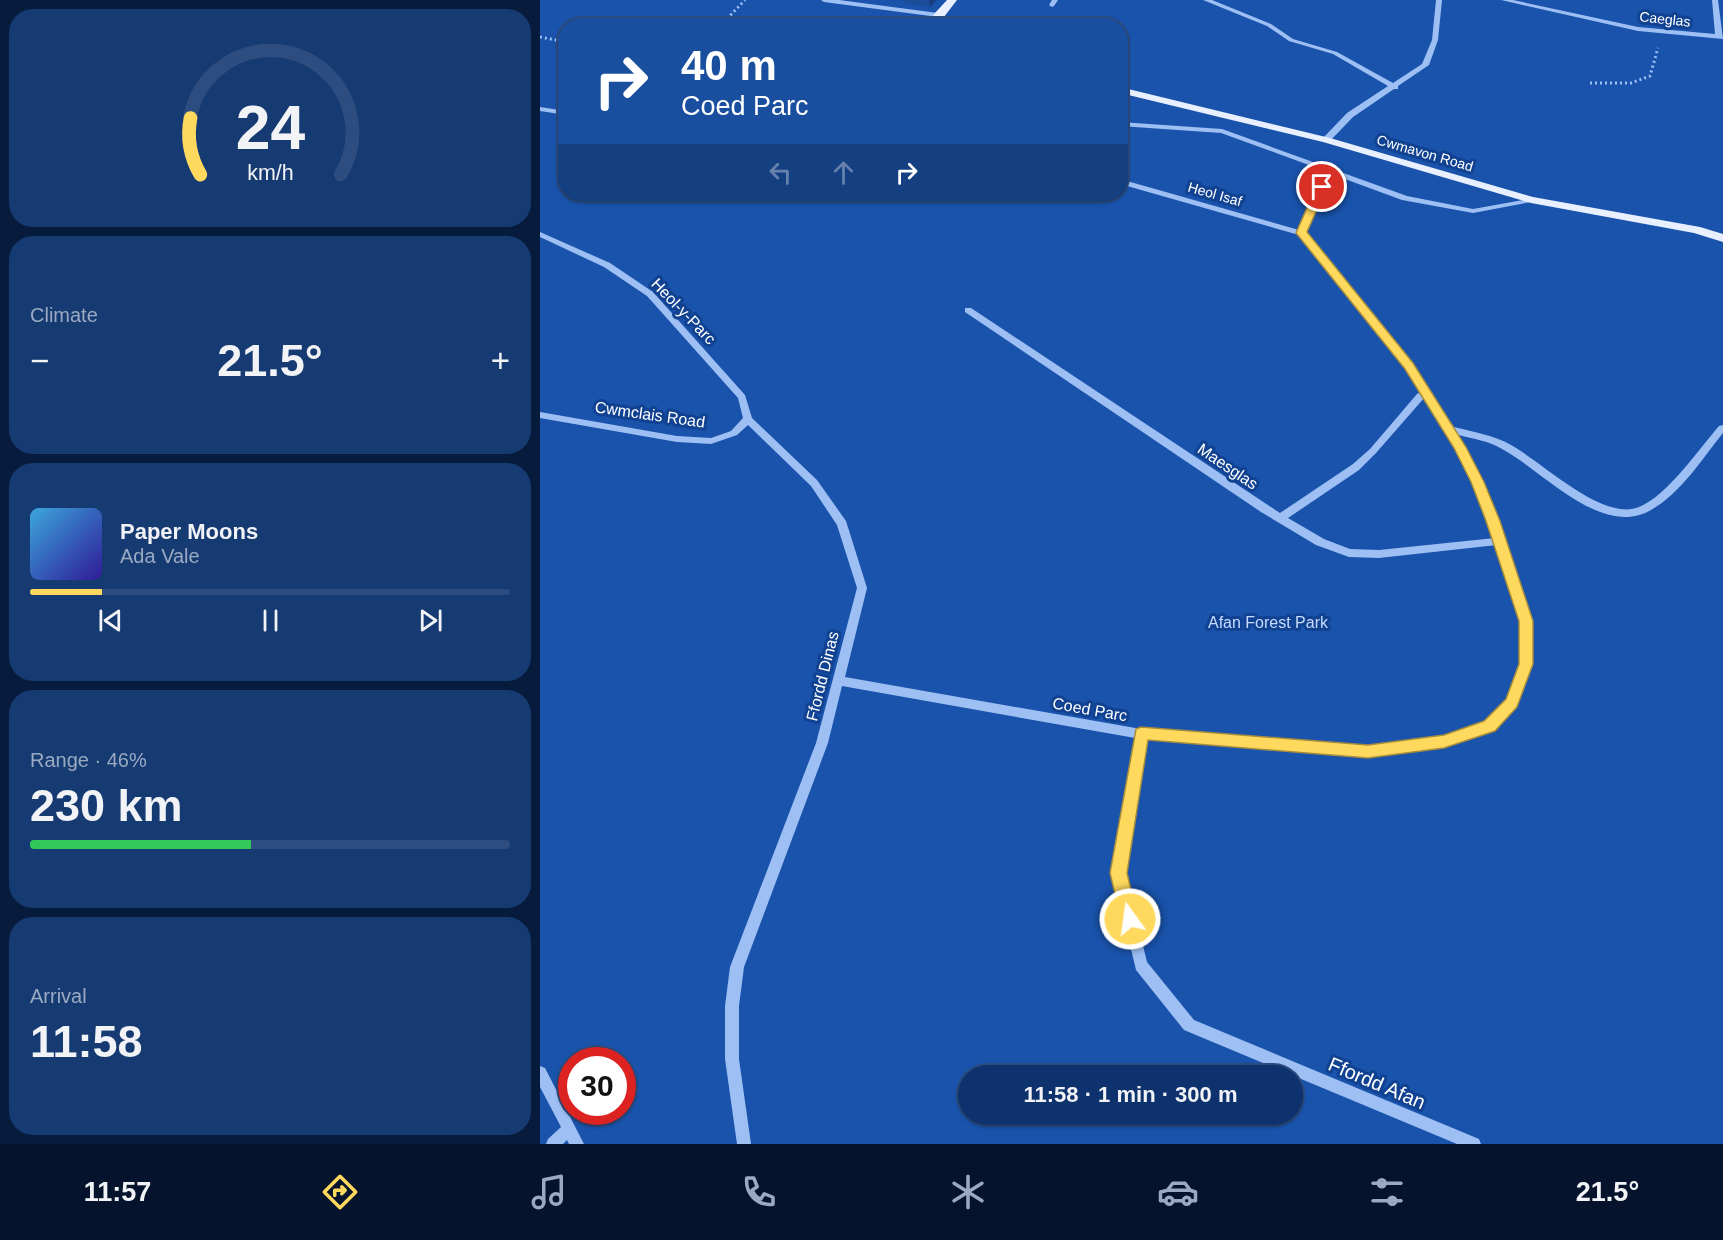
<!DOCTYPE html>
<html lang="en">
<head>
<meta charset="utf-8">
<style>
	body { margin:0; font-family:Helvetica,sans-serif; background:#163a72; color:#f1f3f6; height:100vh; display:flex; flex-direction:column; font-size:22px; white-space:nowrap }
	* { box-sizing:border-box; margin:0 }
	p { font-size:20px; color:#9aaac2 }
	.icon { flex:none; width:33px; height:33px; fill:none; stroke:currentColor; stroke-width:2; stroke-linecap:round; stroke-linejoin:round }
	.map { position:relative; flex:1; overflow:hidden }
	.side { display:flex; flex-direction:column; gap:9px; padding:9px; background:#071c3c; width:540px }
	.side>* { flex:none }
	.top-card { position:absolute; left:18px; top:18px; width:570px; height:183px; border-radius:24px; box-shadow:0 2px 4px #0004,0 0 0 2px #2d4d80; background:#1a4fa0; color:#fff; overflow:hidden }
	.speed { position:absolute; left:18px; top:1047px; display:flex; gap:12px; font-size:30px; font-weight:700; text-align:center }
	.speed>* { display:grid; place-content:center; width:78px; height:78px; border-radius:50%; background:#0d326d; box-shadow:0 2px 4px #0004,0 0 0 2px #2d4d80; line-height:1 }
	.speed .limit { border:9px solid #d22; background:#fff; color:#111 }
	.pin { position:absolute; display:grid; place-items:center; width:51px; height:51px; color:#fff; margin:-26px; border:3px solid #fff; border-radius:50%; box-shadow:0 2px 6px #0007 }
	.me { position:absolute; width:66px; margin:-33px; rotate:346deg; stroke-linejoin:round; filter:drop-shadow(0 0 4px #0008) }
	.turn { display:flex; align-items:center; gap:21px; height:126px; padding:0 24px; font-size:27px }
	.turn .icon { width:78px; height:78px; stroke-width:2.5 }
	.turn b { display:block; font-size:42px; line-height:51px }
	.lanes { display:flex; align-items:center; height:57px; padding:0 24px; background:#0003; justify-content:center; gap:30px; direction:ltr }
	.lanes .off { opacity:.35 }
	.big { font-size:45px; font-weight:700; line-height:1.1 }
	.side .tile { flex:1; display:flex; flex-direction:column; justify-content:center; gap:9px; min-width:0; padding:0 21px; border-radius:24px; background:#163a72 }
	.side .dial { align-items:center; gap:0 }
	.dial svg { height:156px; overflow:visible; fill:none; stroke:#2d4d80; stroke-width:7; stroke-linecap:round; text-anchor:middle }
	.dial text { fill:#f1f3f6; stroke:none }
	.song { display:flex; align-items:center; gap:18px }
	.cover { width:72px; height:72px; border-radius:9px; background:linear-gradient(135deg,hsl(200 70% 55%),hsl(250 70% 35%)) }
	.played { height:6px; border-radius:3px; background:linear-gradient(90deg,#ffd95e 15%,#2d4d80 15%) }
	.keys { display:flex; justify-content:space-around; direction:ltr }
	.heat { display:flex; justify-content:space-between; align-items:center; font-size:33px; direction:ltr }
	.charge { height:9px; border-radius:4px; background:linear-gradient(90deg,#34c759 46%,#2d4d80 0) }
	.trip { position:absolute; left:418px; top:1065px; width:345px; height:60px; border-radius:30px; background:#0d326d; box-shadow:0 2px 4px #0004,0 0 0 2px #2d4d80; font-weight:700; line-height:60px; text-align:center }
	.dock { display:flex; height:96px; justify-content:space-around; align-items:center; background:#05142c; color:#9aaac2 }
	.dock .icon { width:42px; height:42px }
	.dock .selected { color:#ffd95e }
	.dock b { font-size:27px; color:#f1f3f6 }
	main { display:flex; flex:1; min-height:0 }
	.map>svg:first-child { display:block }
	.green { fill:#1953ac; fill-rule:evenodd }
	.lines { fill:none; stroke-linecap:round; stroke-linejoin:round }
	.path { stroke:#9dbff3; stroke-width:3; stroke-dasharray:2 3; stroke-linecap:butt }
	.minor { fill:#9dbff3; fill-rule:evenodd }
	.major { fill:#e8f0ff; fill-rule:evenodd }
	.wall { fill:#1b4c98 }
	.shaded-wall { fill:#163e7c }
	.route { fill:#ffd95e; stroke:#a68d3d; stroke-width:1.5 }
	.labels { text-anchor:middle; stroke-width:6; stroke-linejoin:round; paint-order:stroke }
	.far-street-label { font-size:14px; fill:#fff; stroke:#114291 }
	.street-label { font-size:16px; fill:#fff; stroke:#114291 }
	.park-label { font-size:16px; fill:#c4dbfd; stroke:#114291 }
	.near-street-label { font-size:20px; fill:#fff; stroke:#114291 }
</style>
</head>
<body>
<main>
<section class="side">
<div class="tile dial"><svg viewBox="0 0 100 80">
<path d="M14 69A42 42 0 1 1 86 69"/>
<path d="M14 69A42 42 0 0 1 9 40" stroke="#ffd95e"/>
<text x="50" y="56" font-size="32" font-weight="700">24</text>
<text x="50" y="72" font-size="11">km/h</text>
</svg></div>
<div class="tile"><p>Climate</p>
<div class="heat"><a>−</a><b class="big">21.5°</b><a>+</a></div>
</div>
<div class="tile">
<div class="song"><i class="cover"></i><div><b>Paper Moons</b><p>Ada Vale</p></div></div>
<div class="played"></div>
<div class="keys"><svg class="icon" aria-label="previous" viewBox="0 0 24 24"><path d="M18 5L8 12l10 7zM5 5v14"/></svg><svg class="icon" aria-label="pause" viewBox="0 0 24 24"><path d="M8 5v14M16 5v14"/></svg><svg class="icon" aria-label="next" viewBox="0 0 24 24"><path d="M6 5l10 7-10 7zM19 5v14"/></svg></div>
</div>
<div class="tile"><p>Range · 46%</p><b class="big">230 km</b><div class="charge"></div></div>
<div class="tile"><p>Arrival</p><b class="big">11:58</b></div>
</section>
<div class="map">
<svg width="1183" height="1144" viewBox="0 0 1183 1144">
	<rect width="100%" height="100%" fill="#114291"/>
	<path class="green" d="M0,0H1183V1144H0ZM26,26H580V194H26ZM32,1060H82V1112H32ZM429,1076H753V1114H429Z"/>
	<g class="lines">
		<path class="path" d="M180,26L205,0
			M0,37L26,42
			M1050,83H1091L1110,76L1118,48"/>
		<path class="minor" d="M281,0H299L398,13L401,15L398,17L284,2Z
			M512,0H518L514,6L512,7L509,5Z
			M663,0H672L731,24L753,39L797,52L853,83L882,64L892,40L896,0H902L898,40L889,65L858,86V89H854L813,117L789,142H783V138L807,113L848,86L793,54L749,41L727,26Z
			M961,0H973L1098,27L1175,34L1172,0H1178L1183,39L1098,31Z
			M0,107L26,111V115L0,111Z
			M580,122L682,129L867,196L933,209L994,198V202H991L933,213L862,200L794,175L785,187L766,233L872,364L914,427C933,432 954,435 971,445C1002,462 1063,522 1099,507C1127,496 1159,449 1179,426L1183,425V433C1162,459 1141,493 1111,510C1062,539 1002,470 962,449C949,441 933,439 919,435L943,482L966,541L991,621L992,664L976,705L953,729L904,747L828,756L606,739L585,873L607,962L654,1020L939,1139L941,1144H917L644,1030L596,970L573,873L595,738L302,686L288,743L204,967L199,1006V1059L211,1144H197L185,1059V1006L190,967L276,743L317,588L297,525L271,486L208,425L197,435L171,444L137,442L0,418V412L137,436L171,438L191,431L203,418L198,398L107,296L64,267L0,237V232L70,263L113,292L205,395L212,418L277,480L306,521L327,588L305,677L601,729L828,746L904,737L945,723L967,699L980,664L981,621L957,545L839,558L809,557L776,545L721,512L425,312V308H431L740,513L813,464L830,449L877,394L881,392L866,368L759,235L580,184V179L759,230L777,187L788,172L681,133L580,126ZM885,397C916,443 935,487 955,538L839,550L810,549L784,539L748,518L819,470L836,453Z
			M0,1066L5,1068L44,1144H29L27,1140L23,1144H6L8,1139L21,1127L0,1087Z"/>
		<path class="major" d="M407,0H417L397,26H387L395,13Z
			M580,87L790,138L993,197L1160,227L1183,234V242L1154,233L991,203L783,142L580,93Z"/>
	</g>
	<path class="wall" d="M359,0H396L390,7L365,3L364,1Z"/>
	<path class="shaded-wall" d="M389,0H396L390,7Z"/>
	<path class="route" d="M782,184L787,187L767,232L873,363L926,447L944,482L960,521L993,621V664L977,707L955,731L904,748L828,758L608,740L587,873L598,919L596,925L590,927L584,925L581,919L570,873L596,729L601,727L828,745L904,735L944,721L966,699L979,664V621L946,521L931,482L914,448L865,369L756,233L776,187Z"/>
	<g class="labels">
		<g class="far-street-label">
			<text transform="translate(1125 19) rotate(6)" y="5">Caeglas</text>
			<text transform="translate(885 153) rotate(16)" y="5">Cwmavon Road</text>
			<text transform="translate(675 194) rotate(16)" y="5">Heol Isaf</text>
		</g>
		<g class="street-label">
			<text transform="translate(144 311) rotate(46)" y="6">Heol-y-Parc</text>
			<text transform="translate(110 414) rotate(8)" y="6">Cwmclais Road</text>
			<text transform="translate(688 466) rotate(34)" y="6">Maesglas</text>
			<text transform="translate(282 676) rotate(-76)" y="6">Ffordd Dinas</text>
			<text transform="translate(550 709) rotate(10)" y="6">Coed Parc</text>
		</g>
		<g class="park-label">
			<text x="728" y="628">Afan Forest Park</text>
		</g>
		<g class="near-street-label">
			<text transform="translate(837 1083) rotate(23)" y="7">Ffordd Afan</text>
		</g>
	</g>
</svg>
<div class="speed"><div class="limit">30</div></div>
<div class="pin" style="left:782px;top:187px;background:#d93025"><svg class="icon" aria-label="arrive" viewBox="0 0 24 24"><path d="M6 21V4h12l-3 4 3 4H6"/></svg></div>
<svg class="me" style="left:590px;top:919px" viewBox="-20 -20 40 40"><circle r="17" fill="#ffd95e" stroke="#fff" stroke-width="3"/><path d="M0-11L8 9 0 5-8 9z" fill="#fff"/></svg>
<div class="trip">11:58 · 1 min · 300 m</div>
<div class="top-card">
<div class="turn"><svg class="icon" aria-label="right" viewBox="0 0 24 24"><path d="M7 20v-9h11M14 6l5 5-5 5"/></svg><div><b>40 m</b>Coed Parc</div></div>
<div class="lanes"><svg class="icon off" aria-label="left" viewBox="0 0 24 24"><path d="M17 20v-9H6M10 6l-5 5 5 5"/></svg><svg class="icon off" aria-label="ahead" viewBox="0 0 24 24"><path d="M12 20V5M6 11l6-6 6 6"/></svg><svg class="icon" aria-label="right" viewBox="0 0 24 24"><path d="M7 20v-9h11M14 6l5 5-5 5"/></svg></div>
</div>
</div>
</main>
<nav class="dock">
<b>11:57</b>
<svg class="icon selected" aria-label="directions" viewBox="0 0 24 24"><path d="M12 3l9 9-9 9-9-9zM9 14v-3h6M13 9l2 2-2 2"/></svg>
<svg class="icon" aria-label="music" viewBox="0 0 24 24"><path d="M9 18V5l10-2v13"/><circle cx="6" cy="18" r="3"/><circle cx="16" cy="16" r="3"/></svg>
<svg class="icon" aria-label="phone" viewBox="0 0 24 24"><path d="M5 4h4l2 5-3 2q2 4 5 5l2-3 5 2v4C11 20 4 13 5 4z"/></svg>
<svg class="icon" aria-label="climate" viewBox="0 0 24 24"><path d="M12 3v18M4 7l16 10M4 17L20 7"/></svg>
<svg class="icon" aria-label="car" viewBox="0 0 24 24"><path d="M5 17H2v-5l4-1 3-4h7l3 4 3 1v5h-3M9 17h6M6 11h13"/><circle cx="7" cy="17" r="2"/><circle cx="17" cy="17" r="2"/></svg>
<svg class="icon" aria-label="filters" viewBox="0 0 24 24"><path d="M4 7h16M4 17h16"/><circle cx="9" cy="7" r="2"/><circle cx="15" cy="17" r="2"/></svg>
<b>21.5°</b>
</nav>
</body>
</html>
